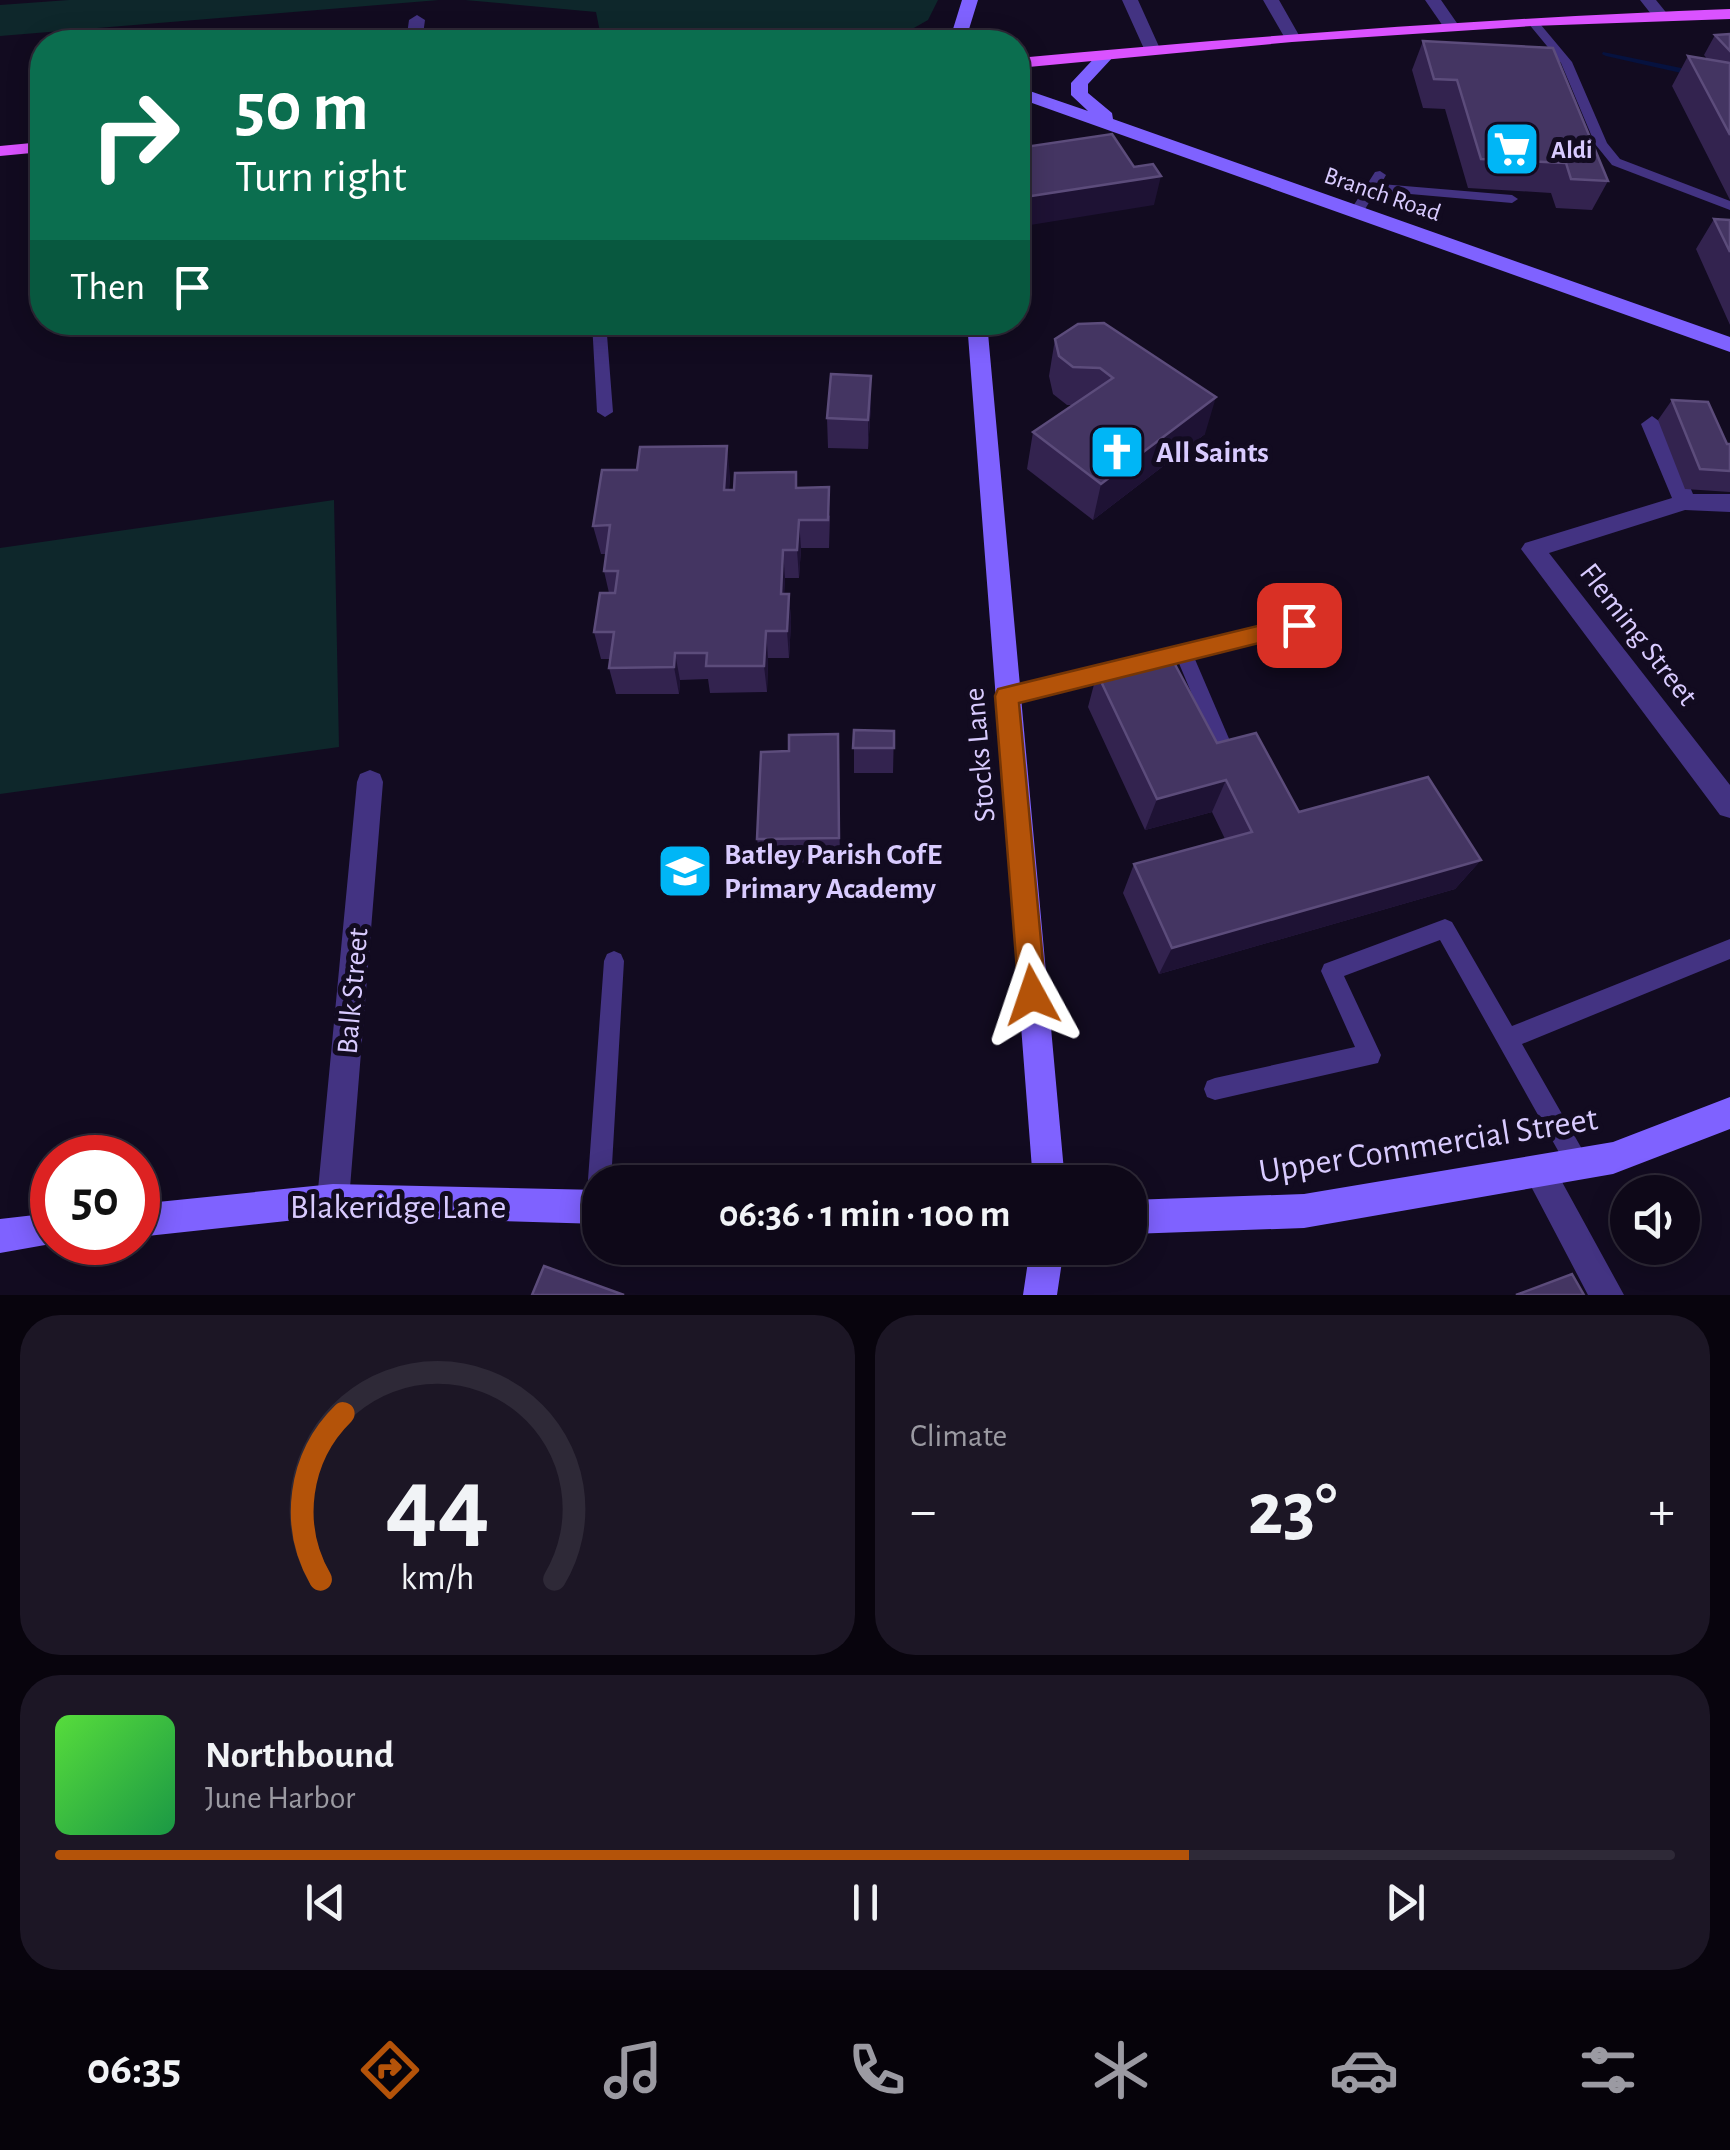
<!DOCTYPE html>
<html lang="en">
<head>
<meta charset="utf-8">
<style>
	body { margin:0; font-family:"Alegreya Sans",sans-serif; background:#1c1625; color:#f1f3f6; height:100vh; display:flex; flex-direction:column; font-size:38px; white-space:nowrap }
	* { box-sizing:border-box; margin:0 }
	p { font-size:32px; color:#9b9aa2 }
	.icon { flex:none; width:55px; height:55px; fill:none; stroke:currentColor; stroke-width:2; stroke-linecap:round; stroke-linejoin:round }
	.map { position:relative; height:1295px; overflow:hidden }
	.sheet { display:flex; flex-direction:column; gap:20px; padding:20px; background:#08040d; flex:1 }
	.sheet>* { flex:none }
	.guide { position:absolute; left:30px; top:30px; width:1000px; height:305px; border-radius:40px; box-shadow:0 5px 25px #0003,0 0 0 2px #2e2937; background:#0b6e4f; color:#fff; overflow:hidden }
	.fabs { position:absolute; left:1610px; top:1175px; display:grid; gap:20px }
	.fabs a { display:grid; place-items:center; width:90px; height:90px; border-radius:50%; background:#0e0818; box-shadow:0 5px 25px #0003,0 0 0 2px #2e2937; font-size:50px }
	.speed { position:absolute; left:30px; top:1135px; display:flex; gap:20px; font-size:50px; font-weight:700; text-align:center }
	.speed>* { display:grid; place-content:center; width:130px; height:130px; border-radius:50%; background:#0e0818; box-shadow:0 5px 25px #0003,0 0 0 2px #2e2937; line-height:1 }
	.speed .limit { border:15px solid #d22; background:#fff; color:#111 }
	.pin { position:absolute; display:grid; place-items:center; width:85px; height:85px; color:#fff; margin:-42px; border-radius:20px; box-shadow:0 5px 15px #0006 }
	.me { position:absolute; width:110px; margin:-55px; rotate:355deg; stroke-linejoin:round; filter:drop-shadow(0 0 8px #0008) }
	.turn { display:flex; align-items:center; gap:35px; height:210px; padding:0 40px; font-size:45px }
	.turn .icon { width:130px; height:130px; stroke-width:2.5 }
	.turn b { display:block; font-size:70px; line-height:85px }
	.then { display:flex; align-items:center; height:95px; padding:0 40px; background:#0003; gap:20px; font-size:38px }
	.big { font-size:75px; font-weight:700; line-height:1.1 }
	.sheet .widget { flex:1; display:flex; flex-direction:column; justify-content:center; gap:15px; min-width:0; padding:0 35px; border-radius:40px; background:#1c1625 }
	.sheet .dial { align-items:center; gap:0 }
	.dial svg { height:260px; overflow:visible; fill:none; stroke:#2e2937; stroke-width:7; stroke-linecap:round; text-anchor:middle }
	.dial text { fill:#f1f3f6; stroke:none }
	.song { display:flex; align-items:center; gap:30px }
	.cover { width:120px; height:120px; border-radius:15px; background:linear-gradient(135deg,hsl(110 70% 55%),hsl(140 70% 35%)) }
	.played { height:10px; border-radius:5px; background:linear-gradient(90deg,#b45309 70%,#2e2937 70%) }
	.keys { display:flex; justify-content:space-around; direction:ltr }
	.heat { display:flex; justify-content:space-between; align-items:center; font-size:55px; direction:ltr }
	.sheet .tiles { flex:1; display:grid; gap:20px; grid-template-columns:1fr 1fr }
	.widget:last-child { grid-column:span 2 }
	.trip { position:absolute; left:582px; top:1165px; width:565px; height:100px; border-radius:40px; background:#0e0818; box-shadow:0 5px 25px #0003,0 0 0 2px #2e2937; font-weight:700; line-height:100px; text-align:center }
	.dock { display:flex; height:160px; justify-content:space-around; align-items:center; background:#06030a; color:#9b9aa2 }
	.dock .icon { width:70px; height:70px }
	.dock .selected { color:#b45309 }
	.dock b { font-size:45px; color:#f1f3f6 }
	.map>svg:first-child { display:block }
	.green { fill:#0e272b }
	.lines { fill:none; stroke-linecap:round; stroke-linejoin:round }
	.stream { fill:#06123f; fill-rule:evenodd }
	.lane { fill:#433382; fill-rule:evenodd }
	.street { fill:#433382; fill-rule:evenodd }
	.secondary { fill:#7f62ff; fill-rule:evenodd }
	.primary { fill:#da52ff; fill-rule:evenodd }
	.wall { fill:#33234f }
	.shaded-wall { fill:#1e1234 }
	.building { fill:#443562; stroke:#5c4c7b; stroke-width:2.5 }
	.route { fill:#b45309; stroke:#753606; stroke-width:2.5 }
	.labels { text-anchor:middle; stroke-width:10; stroke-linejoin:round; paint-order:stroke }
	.far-poi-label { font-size:25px; font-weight:bold; fill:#d9cbff; stroke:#120b20; text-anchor:start }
	.far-street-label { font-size:25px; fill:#d9cbff; stroke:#120b20 }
	.poi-label { font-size:30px; font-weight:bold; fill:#d9cbff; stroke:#120b20; text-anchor:start }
	.street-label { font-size:30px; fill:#d9cbff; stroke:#120b20 }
	.near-street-label { font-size:35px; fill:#d9cbff; stroke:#120b20 }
</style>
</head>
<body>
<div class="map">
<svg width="1730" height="1295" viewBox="0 0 1730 1295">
	<rect width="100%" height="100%" fill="#120b20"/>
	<path class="green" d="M69,0H439L0,36V5Z
		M465,0H938L928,20L889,42H602L596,12Z
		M334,500L339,747L0,794V548Z"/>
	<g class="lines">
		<path class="stream" d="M1603,52L1730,78V84L1606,56L1602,54Z"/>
		<path class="lane" d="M1528,19H1536L1572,62L1607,143L1620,159L1730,201V210L1612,165L1595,144L1561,63L1528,23Z
			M1380,171L1386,175L1381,184L1512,195L1518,199L1512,203L1376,191L1362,214H1352L1350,211L1375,172Z
			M592,322H606L613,412L605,417L597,412Z
			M1299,618L1305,620L1308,625L1305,630L1194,657L1230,741L1228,747L1221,749L1214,747L1178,661L1148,668L1142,666L1139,661L1142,656L1148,654Z
			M1118,662L1124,664L1127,669L1124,674L1118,676L1007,703L1001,701L998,696L1001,691L1007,689Z
			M1445,919L1452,922L1512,1026L1730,939V959L1522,1044L1586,1156L1589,1164L1586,1172L1578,1175L1570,1172L1440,940L1344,976L1381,1055L1378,1063L1215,1100L1207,1097L1204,1089L1207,1081L1215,1078L1355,1047L1321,971L1324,964Z
			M614,951L621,954L624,961L611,1182H600L598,1219L590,1215L586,1207L604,961L607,954Z"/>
		<path class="street" d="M1122,0H1138L1161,51L1159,54L1145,51Z
			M1263,0H1279L1300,37L1298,40H1286Z
			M1425,0H1441L1459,26L1457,29H1445Z
			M1640,0H1656L1669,16L1655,19Z
			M417,15L425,20L422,42H406L409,20Z
			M1652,416L1663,424L1693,494H1730V512L1685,510L1549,553L1730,785V818L1720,815L1521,549L1525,543L1672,498L1641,424Z
			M370,770L380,774L383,782L349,1200L345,1212L333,1216L321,1212L317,1200L357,782L360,774Z
			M1539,1155L1550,1160L1624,1295H1588L1523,1171L1528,1160Z"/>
		<path class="secondary" d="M962,0H978L965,42H949Z
			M1100,52L1114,56L1088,84V93L1112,113L1113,119L1730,337V352L1018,98V87L1088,111L1071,95V83Z
			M967,322H987L1065,1182H1033Z
			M1730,1097V1129L1613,1174L1304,1228L1130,1234V1200L1304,1194L1613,1142Z
			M333,1184L600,1190V1224L333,1216L138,1237V1204Z
			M52,1213V1242H62L0,1253V1219Z
			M1030,1248H1064L1057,1295H1023Z"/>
		<path class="primary" d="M1730,9V19L1532,26L1292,42L1018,68V58C1255,36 1492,18 1730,9Z
			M42,142V152L0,156V146Z"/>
	</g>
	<path class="wall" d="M1730,34V200L1672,86L1688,56L1708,60L1704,55L1715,35Z
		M1423,41L1608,181L1592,210L1556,208L1551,193L1468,188L1445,109L1423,108L1412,70Z
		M1714,219L1730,220V325L1696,249Z
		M1055,339L1205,434L1093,520L1027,469L1033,432L1073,405H1067L1053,394L1049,376Z
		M1672,400L1727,444H1730V492L1685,489L1658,420Z
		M871,405L868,449L828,448L827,418Z
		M730,475L729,490L797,488L830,516L829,548H801L799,578H785L784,594H789L791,622L789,658H768L767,692L710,693L708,679L680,680L679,694H616L609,668L610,659H601L594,632L609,593L604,571L606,554H601L593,526Z
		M1097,673L1217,743L1299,812L1481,860L1455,889L1159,974L1123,893L1134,864L1225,839L1212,812L1145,830L1088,707Z
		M854,730L894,731L893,773H854Z
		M838,734L840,862L761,863L757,839L789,751Z"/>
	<path class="shaded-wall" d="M1161,176L1154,205L1018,227V198Z
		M871,376V405L868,449V420Z
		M1216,397L1205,434L1093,520L1101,484Z
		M727,446L730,475L727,519L724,490Z
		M799,520L801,548L799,578L797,550Z
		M783,550L785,578L783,621L781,594Z
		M789,594L791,622L789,658L787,631Z
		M766,631L768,658L767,692L764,666Z
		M675,653L680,680L679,694L674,667Z
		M1226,780L1212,812L1145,830L1157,799Z
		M1481,860L1455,889L1159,974L1172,948Z"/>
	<path class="building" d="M1730,34V51L1715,35Z
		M1423,41L1553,48L1608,181L1571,179L1566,163L1481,159L1457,80L1434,79Z
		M1688,56L1730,63V135Z
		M1112,134L1134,167L1153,164L1161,176L1018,198V148Z
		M1714,219L1730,220V252Z
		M1104,323L1216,397L1101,484L1033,432L1113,378L1100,368L1073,367L1059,356L1055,339L1078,324Z
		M831,374L871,376L868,420L827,418Z
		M1672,400L1708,402L1727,444H1730V471L1700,469Z
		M727,446L724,490H734L735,473L796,472V488L829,487L828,520H799L797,550H783L781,594H789L787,631H766L764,666H706L707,653H675L674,667L609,668L614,632H594L600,593H615L618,571H604L610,525L593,526L602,470H637L640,447Z
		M1170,655L1217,743L1256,733L1299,812L1428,777L1481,860L1172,948L1134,864L1252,832L1226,780L1157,799L1097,673Z
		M854,730L894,731V748H853Z
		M838,734L839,838L757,839L761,752L789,751V735Z
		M544,1266L624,1295H532Z
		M1572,1274L1584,1295H1516Z"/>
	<path class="route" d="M1299,616L1307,618L1310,625L1307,631L1019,703L1046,995L1042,1005L1032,1008L1023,1005L1019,995L995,696L998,689Z"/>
	<defs>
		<g id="supermarket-square" transform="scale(2.875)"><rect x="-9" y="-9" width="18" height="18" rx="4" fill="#00b6f6" stroke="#120b20"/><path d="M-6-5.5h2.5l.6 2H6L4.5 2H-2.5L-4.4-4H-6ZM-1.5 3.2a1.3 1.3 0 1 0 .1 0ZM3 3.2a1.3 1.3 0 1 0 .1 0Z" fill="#fff"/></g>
		<g id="church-square" transform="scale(2.875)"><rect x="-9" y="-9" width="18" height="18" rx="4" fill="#00b6f6" stroke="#120b20"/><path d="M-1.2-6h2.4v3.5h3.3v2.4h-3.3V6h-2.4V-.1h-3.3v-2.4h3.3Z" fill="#fff"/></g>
		<g id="school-square" transform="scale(2.875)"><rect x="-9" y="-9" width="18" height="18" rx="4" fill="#00b6f6" stroke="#120b20"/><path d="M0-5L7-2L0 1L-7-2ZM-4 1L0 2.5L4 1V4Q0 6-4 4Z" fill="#fff"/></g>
	</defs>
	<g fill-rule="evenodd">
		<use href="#supermarket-square" x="1512" y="149"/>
		<use href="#church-square" x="1117" y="452"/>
		<use href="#school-square" x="685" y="871"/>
	</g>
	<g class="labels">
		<g class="far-poi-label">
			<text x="1551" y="158">Aldi</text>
		</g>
		<g class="far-street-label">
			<text transform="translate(1383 193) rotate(19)" y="9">Branch Road</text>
		</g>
		<g class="poi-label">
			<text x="1156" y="462">All Saints</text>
			<text x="724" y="864">Batley Parish CofE<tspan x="724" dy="34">Primary Academy</tspan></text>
		</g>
		<g class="street-label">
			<text transform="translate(1639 634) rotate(52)" y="10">Fleming Street</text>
			<text transform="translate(979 755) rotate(-95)" y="10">Stocks Lane</text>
			<text transform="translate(352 991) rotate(-85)" y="10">Balk Street</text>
		</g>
		<g class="near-street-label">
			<text transform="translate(1428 1144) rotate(-9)" y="12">Upper Commercial Street</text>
			<text x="398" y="1218">Blakeridge Lane</text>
		</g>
	</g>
</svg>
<div class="fabs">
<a><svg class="icon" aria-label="sound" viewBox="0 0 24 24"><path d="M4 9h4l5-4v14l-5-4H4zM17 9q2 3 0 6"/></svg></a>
</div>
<div class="speed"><div class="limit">50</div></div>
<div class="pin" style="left:1299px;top:625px;background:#d93025"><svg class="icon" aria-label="arrive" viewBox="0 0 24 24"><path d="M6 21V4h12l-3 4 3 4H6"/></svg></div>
<svg class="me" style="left:1032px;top:995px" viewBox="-20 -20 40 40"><path d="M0-17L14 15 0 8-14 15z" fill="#b45309" stroke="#fff" stroke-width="4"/></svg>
<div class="trip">06:36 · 1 min · 100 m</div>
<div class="guide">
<div class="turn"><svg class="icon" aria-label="right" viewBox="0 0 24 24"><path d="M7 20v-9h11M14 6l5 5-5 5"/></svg><div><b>50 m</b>Turn right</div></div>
<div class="then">Then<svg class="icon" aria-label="arrive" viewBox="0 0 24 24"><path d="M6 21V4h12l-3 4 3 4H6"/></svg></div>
</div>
</div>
<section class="sheet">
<div class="tiles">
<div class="widget dial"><svg viewBox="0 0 100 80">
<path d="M14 69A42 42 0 1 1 86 69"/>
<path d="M14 69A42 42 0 0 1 21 18" stroke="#b45309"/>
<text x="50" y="56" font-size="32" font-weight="700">44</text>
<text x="50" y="72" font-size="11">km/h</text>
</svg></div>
<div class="widget"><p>Climate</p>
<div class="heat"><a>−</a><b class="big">23°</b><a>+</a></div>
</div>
<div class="widget">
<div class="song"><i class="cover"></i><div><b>Northbound</b><p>June Harbor</p></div></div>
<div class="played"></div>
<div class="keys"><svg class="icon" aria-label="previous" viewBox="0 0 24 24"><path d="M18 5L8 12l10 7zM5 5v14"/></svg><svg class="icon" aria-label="pause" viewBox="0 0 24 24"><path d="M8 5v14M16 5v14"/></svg><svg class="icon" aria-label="next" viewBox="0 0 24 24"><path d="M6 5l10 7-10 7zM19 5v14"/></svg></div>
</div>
</div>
</section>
<nav class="dock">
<b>06:35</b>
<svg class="icon selected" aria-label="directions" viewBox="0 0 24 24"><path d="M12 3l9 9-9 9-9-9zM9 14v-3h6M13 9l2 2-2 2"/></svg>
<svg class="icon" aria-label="music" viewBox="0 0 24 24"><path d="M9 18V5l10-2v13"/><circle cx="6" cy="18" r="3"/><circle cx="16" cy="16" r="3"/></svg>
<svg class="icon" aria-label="phone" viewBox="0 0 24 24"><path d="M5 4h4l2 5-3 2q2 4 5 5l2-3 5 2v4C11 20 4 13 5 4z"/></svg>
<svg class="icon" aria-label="climate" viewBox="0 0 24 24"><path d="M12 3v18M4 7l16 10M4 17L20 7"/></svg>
<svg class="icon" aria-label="car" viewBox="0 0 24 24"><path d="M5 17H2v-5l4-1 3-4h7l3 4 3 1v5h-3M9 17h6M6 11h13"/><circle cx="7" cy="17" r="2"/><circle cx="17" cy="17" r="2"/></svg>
<svg class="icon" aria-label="filters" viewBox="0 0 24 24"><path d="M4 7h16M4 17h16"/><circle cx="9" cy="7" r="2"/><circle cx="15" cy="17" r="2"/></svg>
</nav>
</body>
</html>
